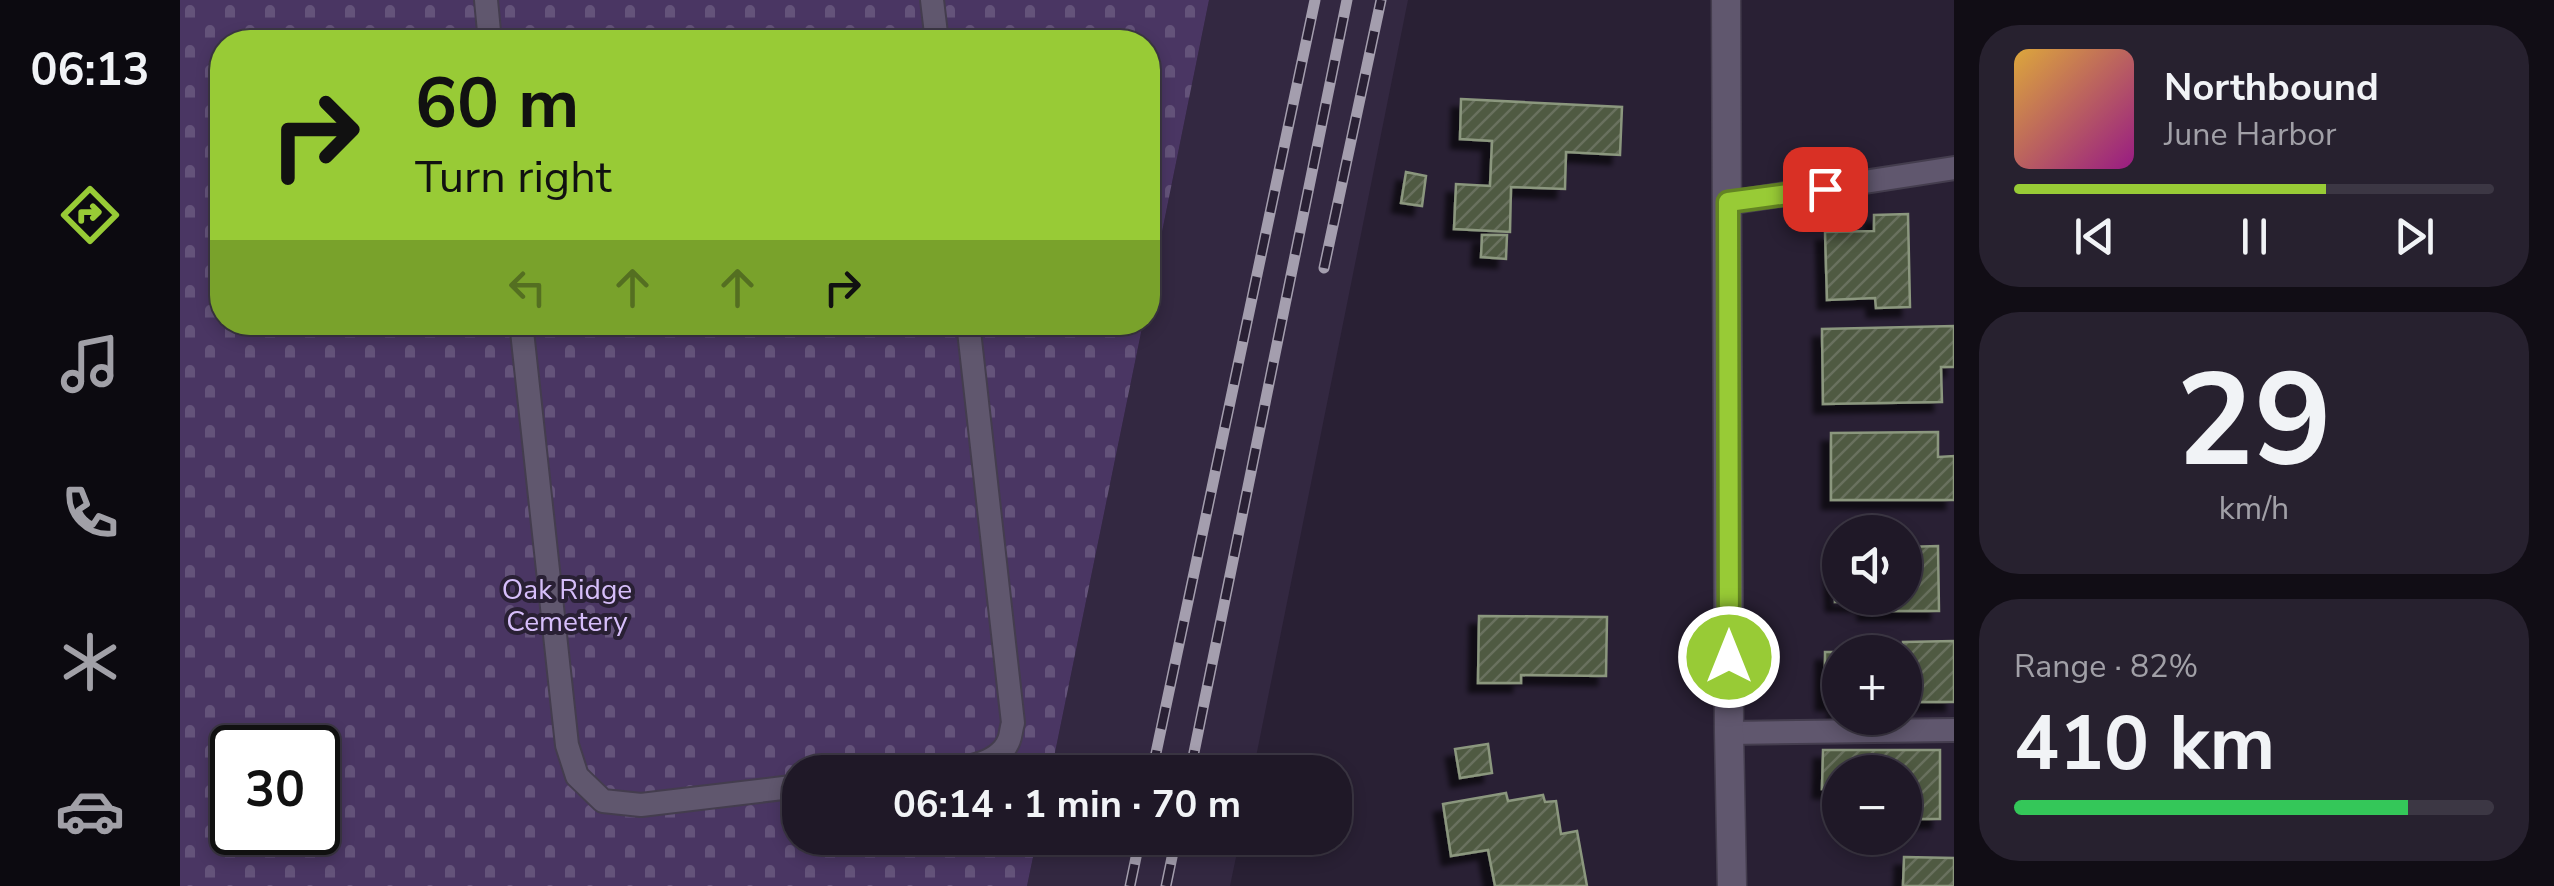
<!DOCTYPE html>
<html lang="en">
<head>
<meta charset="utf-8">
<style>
	body { margin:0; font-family:"Nunito Sans",sans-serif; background:#27212f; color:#f1f3f6; height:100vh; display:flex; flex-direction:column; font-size:38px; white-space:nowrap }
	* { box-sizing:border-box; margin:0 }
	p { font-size:32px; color:#a1a0a7 }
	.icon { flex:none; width:55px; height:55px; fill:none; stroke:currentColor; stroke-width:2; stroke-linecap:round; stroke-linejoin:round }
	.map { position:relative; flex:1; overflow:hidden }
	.sheet { display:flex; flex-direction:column; gap:25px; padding:25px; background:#110d15; width:600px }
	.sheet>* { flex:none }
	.top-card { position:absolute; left:30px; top:30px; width:950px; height:305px; border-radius:40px; box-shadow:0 5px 15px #0003,0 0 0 2px #3c3744; background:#98cb36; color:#111; overflow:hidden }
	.fabs { position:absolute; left:1642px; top:515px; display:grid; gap:20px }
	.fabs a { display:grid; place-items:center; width:100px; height:100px; border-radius:50%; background:#1f1827; box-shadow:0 5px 15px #0003,0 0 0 2px #3c3744; font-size:50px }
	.speed { position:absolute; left:30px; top:725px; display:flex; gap:20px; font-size:50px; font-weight:700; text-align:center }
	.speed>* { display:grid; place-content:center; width:130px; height:130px; border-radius:50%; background:#1f1827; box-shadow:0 5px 15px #0003,0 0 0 2px #3c3744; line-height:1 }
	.speed .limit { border:5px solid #111; border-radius:15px; background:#fff; color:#111 }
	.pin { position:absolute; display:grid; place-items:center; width:85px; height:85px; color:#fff; margin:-42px; border-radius:20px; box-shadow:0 5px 15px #0006 }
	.me { position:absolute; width:110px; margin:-55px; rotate:0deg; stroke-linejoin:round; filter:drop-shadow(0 0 8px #0008) }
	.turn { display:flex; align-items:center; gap:35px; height:210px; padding:0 40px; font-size:45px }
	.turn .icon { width:130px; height:130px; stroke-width:2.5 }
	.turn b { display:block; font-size:70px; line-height:85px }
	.lanes { display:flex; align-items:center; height:95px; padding:0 40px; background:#0003; justify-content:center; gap:50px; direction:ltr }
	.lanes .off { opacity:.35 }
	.big { font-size:75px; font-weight:700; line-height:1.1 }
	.sheet .tile { flex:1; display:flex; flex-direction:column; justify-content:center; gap:15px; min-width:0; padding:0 35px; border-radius:40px; background:#27212f }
	.sheet .dial { align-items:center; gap:0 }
	.dial b { font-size:130px; line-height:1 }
	.song { display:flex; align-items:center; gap:30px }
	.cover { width:120px; height:120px; border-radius:15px; background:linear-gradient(135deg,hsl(40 70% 55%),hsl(310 70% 35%)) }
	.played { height:10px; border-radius:5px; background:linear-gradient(90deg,#98cb36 65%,#3c3744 65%) }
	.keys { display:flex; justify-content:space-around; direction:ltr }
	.charge { height:15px; border-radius:8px; background:linear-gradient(90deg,#34c759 82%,#3c3744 0) }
	.trip { position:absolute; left:602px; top:755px; width:570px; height:100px; border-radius:40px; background:#1f1827; box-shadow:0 5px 15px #0003,0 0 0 2px #3c3744; font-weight:700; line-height:100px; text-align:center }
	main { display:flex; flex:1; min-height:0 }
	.tab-bar { display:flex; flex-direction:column; width:180px; justify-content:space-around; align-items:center; background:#0c0a10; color:#a1a0a7 }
	.tab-bar .icon { width:70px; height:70px }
	.tab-bar .selected { color:#98cb36 }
	.tab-bar b { font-size:45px; color:#f1f3f6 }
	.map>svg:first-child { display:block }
	.built { fill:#332841 }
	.cemetery { fill:url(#cemetery-stones); fill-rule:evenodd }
	.building { fill:url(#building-hatch); stroke:#8b977e; stroke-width:2.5; filter:url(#shadow) }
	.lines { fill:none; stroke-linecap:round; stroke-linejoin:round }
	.service-casing { stroke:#443d4e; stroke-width:26 }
	.minor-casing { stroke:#443d4e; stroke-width:31 }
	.service { stroke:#60576e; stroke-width:22 }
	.minor { stroke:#60576e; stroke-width:28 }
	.rail-casing { stroke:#a49eae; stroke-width:11 }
	.rail { stroke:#292034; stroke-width:8; stroke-dasharray:22; stroke-linecap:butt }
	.route-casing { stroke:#638423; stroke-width:25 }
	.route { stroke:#98cb36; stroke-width:18 }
	.labels { text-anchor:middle; stroke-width:8; stroke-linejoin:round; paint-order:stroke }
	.park-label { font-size:28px; fill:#d6befa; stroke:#292034 }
</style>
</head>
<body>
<main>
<nav class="tab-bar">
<b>06:13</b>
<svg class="icon selected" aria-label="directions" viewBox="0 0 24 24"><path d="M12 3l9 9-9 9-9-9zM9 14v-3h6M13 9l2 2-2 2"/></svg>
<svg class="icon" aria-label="music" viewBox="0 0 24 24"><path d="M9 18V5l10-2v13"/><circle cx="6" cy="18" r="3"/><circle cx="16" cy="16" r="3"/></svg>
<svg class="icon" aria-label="phone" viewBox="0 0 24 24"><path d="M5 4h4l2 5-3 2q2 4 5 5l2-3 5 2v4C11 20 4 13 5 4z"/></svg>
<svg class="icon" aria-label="climate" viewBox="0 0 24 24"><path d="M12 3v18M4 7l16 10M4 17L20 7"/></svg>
<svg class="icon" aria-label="car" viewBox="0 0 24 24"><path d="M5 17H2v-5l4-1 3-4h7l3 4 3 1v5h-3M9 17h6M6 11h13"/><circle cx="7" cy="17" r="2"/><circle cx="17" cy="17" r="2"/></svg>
</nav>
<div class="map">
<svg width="1774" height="886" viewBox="0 0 1774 886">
	<defs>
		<pattern id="cemetery-stones" width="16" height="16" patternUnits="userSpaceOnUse" patternTransform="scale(2.5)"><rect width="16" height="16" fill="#4a3663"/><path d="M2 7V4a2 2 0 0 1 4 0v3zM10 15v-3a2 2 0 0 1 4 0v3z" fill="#64537a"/></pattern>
		<pattern id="building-hatch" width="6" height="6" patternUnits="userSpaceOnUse" patternTransform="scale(2.5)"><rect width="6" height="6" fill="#505a43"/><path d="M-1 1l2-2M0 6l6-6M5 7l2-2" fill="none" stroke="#69715e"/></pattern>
		<filter id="shadow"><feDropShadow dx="-9" dy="9" stdDeviation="2.5" flood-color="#0009"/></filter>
	</defs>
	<rect width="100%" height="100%" fill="#292034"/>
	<path class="built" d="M1029,0H1228L1073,772H871L963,323L968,322V301Z
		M857,838H1060L1050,886H847Z"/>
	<path class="cemetery" d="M0,0H1029L968,301V42H42V322L963,323L871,772H620V838H857L847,886H0ZM52,748H138V832H52Z"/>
	<path class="building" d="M1281,99L1442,107L1440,155L1386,152L1385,189L1331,187L1330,232L1274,229L1276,184L1310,186L1312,141L1280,139Z
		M1226,172L1246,176L1242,206L1221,203Z
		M1728,214L1730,307L1696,308L1695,298L1647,300L1645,232L1694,231V215Z
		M1302,235H1327L1326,259L1301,257Z
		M1774,326V367H1761L1762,402L1643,404L1642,329Z
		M1758,432V457L1774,456V500H1651V433Z
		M1758,546L1759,611H1687V602H1655L1654,562H1660V598H1725V547Z
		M1299,616L1427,617L1426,676L1341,675V683H1298Z
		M1774,641V702H1725V652H1660V710H1657V701H1645V652H1724L1723,642Z
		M1308,744L1312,773L1280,778L1275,749Z
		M1643,750H1760V819H1725V772H1660V806H1657V789H1642Z
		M1326,793L1328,801L1363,795L1365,802L1376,801L1381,834L1397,831L1407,886H1315L1308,850L1271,856L1263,804Z
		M1724,857L1774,858V886H1723Z"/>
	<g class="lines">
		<g class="service-casing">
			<path id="service" d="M306,0L310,42
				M752,0L757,42
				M1548,203L1774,168
				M341,322L387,745L397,776L423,801L461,805L620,786
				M1549,733L1774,730
				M737,772C766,769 817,771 829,740C831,735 831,729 833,723L788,322"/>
		</g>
		<g class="minor-casing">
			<path id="minor" d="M1546,0L1549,733L1552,886"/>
		</g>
		<use href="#service" class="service"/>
		<use href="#minor" class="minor"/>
		<g class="rail-casing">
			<path id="rail" d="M1144,268L1201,0
				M972,772L1135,0
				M1010,772L1167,0
				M950,886L960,838
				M986,886L996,838"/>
		</g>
		<use href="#rail" class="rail"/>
	</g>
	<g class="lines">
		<g class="route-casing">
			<path id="route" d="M1549,657L1548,202L1645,189"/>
		</g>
		<use href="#route" class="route"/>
	</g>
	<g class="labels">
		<g class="park-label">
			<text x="387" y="599">Oak Ridge<tspan x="387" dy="32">Cemetery</tspan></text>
		</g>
	</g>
</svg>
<div class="fabs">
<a><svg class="icon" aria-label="sound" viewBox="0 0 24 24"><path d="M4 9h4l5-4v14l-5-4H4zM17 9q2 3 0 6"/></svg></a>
<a>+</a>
<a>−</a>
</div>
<div class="speed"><div class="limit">30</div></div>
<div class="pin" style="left:1645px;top:189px;background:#d93025"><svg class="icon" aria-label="arrive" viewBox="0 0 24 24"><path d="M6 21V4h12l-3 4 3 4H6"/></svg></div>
<svg class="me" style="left:1549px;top:657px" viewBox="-20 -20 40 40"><circle r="17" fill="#98cb36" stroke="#fff" stroke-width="3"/><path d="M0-11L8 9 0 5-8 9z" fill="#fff"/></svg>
<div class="trip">06:14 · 1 min · 70 m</div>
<div class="top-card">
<div class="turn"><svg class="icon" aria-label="right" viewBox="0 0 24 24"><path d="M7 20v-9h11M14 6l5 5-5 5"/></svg><div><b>60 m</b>Turn right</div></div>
<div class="lanes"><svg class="icon off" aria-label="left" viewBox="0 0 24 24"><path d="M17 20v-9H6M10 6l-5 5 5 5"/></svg><svg class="icon off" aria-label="ahead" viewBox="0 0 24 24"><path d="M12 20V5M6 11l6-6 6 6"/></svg><svg class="icon off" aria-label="ahead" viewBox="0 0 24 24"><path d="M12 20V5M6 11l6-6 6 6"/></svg><svg class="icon" aria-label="right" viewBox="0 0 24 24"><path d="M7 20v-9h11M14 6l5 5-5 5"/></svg></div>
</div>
</div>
<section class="sheet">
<div class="tile">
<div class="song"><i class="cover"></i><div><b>Northbound</b><p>June Harbor</p></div></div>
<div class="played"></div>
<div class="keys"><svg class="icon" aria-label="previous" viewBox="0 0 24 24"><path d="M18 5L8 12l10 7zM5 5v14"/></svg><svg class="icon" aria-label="pause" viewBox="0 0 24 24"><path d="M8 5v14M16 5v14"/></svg><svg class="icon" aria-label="next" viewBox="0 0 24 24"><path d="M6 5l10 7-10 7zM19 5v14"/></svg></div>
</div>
<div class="tile dial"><b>29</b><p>km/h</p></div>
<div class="tile"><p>Range · 82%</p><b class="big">410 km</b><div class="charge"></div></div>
</section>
</main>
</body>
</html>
